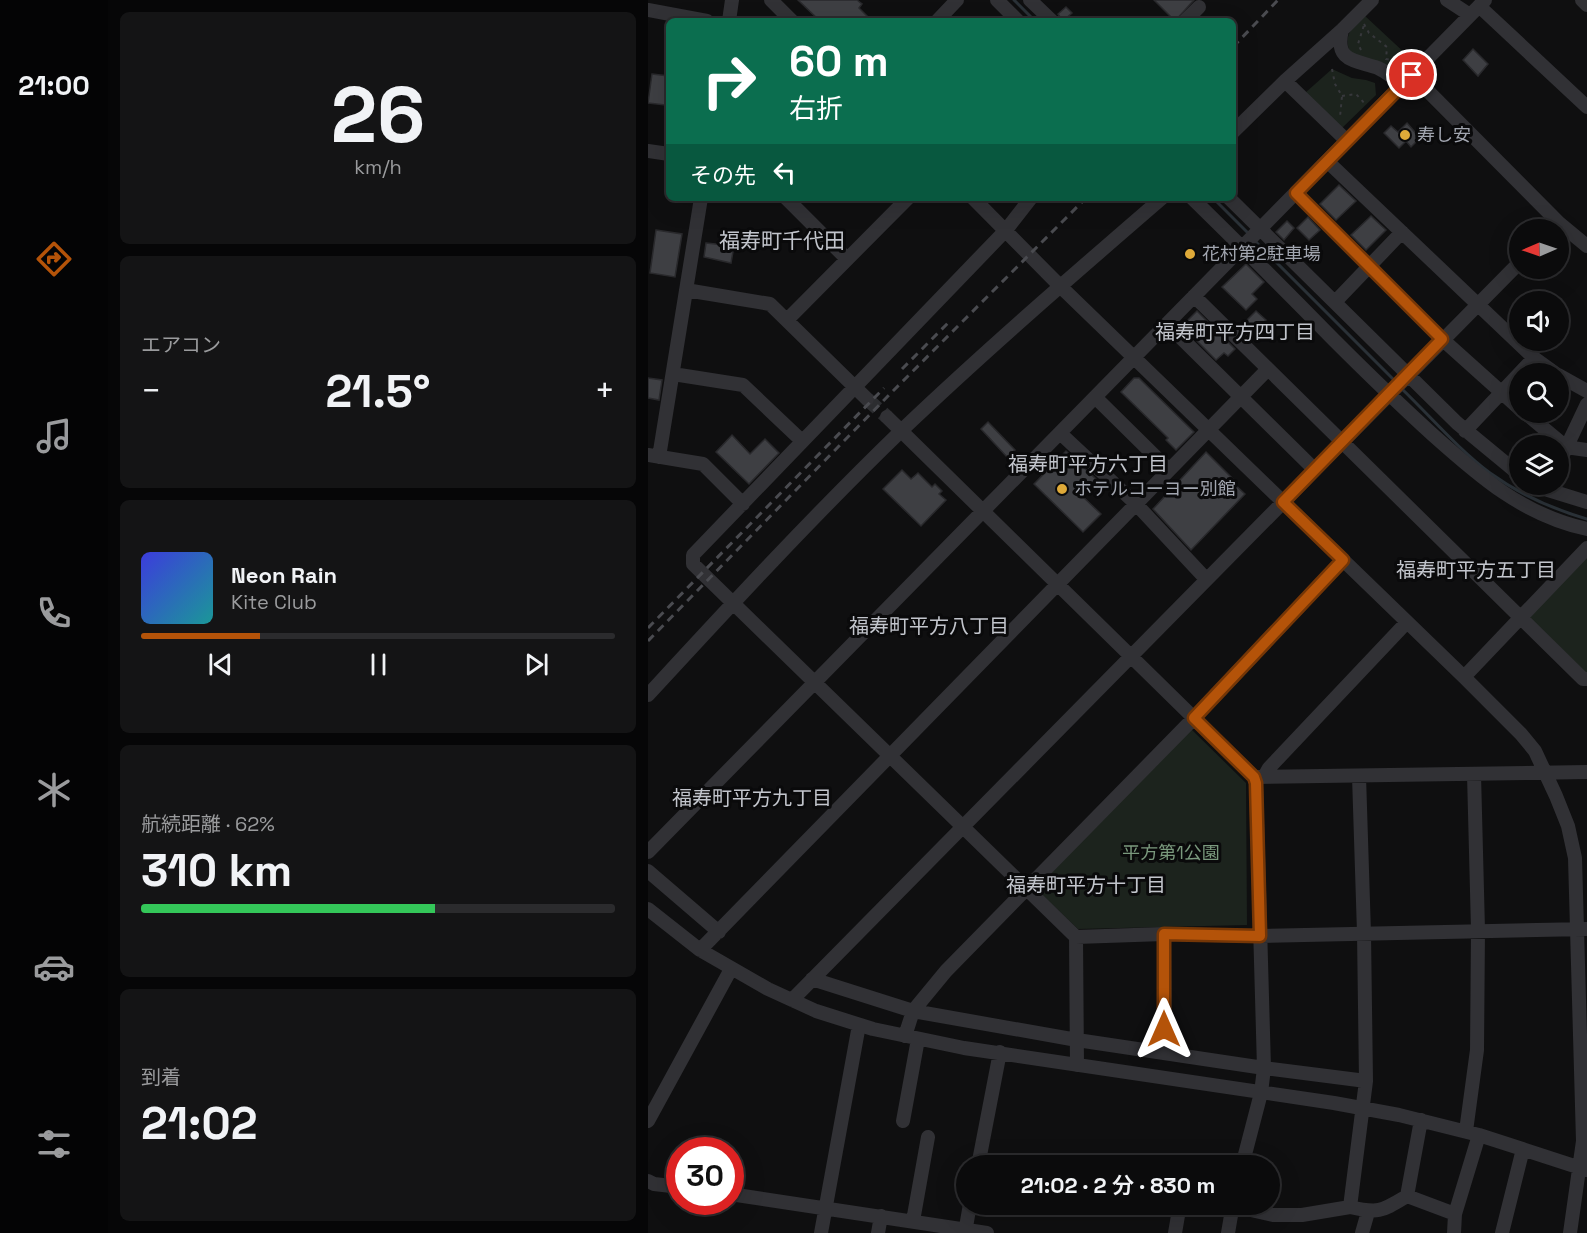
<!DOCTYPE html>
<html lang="ja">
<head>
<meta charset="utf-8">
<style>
	body { margin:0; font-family:"Space Grotesk","Noto Sans JP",sans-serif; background:#141415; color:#f1f3f6; height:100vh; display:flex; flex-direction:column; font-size:22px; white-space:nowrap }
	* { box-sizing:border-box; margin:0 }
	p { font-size:20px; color:#9a9b9d }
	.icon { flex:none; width:33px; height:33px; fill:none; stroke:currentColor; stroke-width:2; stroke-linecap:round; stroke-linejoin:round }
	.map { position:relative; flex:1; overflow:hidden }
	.side { display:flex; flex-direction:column; gap:12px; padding:12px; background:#060607; width:540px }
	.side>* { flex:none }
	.guide { position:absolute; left:18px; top:18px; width:570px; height:183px; border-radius:9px; box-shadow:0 6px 24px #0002,0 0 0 2px #2b2b2d; background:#0b6e4f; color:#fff; overflow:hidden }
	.needle { width:39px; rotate:268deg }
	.fabs { position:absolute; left:861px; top:219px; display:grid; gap:12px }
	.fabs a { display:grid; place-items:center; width:60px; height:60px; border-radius:50%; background:#0b0b0c; box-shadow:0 6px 24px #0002,0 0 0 2px #2b2b2d; font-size:30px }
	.speed { position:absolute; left:18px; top:1137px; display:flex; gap:12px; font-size:30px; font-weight:700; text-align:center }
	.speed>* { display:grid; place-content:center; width:78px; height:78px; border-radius:50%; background:#0b0b0c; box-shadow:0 6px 24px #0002,0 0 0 2px #2b2b2d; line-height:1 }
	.speed .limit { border:9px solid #d22; background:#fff; color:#111 }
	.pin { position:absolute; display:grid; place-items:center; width:51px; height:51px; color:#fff; margin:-26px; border:3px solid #fff; border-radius:50%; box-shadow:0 2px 6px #0007 }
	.me { position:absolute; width:66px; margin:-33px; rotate:0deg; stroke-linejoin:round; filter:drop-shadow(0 0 4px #0008) }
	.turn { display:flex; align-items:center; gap:21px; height:126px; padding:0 24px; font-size:27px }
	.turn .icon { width:78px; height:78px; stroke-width:2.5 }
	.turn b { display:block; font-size:42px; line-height:51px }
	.then { display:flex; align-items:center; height:57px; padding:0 24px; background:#0003; gap:12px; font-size:22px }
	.big { font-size:45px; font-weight:600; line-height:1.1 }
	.side .widget { flex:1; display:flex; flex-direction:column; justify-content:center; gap:9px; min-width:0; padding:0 21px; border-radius:9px; background:#141415 }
	.side .dial { align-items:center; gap:0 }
	.dial b { font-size:78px; line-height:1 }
	.song { display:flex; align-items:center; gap:18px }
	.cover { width:72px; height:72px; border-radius:9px; background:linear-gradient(135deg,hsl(240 70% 55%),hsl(180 70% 35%)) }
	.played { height:6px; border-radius:3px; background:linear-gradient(90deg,#b45309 25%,#2b2b2d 25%) }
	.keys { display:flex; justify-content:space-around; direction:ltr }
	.heat { display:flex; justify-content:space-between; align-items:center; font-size:33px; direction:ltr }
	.charge { height:9px; border-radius:4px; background:linear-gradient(90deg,#34c759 62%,#2b2b2d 0) }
	.trip { position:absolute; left:308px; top:1155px; width:324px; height:60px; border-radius:30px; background:#0b0b0c; box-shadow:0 6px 24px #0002,0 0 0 2px #2b2b2d; font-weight:600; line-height:60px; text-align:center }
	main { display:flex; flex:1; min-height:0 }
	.tabs { display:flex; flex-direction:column; width:108px; justify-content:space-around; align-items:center; background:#040405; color:#9a9b9d }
	.tabs .icon { width:42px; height:42px }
	.tabs .selected { color:#b45309 }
	.tabs b { font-size:27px; color:#f1f3f6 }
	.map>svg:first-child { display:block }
	.green { fill:#1c231d }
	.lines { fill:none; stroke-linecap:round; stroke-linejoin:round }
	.stream { stroke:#2a3137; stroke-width:3 }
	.building { fill:#3e3f43; stroke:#29292c; stroke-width:1.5 }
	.minor-tunnel { stroke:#2c2d30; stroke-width:14; stroke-dasharray:14 7; stroke-linecap:butt }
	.path { stroke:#37383c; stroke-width:2; stroke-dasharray:3 4.5; stroke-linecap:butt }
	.minor { stroke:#313135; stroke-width:14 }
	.rail { stroke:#4a4b50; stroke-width:3; stroke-dasharray:8 6; stroke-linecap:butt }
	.route-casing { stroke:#753606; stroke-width:15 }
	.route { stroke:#b45309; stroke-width:10 }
	.poi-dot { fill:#dfaa39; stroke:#0a0a0b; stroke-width:2 }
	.labels { text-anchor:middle; stroke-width:6; stroke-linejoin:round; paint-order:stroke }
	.poi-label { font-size:18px; fill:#a2a6b0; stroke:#0a0a0b; text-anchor:start }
	.park-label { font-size:18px; fill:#7a997d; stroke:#0a0a0b }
	.neighbourhood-label { font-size:20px; fill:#c2c5cc; stroke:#0a0a0b }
	.quarter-label { font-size:21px; fill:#c2c5cc; stroke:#0a0a0b }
</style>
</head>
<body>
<main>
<nav class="tabs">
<b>21:00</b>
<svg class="icon selected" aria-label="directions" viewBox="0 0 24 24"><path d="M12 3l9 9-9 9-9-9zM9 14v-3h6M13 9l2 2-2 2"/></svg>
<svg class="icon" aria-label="music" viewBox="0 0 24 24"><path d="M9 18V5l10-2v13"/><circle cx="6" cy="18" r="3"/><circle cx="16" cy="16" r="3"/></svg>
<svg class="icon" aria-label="phone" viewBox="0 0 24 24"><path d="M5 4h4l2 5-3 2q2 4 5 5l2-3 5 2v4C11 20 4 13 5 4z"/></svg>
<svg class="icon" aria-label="climate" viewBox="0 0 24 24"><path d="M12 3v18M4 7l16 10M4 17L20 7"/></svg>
<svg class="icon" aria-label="car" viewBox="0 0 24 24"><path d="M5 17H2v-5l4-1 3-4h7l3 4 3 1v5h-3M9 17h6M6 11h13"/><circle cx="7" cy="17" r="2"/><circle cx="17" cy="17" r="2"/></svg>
<svg class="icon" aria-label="filters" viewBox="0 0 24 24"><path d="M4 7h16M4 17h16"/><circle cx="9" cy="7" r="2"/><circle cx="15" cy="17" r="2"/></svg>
</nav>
<section class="side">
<div class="widget dial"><b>26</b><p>km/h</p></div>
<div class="widget"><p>エアコン</p>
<div class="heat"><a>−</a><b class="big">21.5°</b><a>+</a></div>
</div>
<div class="widget">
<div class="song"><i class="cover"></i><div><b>Neon Rain</b><p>Kite Club</p></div></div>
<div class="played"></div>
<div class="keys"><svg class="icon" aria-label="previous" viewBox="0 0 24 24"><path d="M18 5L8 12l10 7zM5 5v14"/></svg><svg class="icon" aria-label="pause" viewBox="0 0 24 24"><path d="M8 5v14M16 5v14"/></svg><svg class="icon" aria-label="next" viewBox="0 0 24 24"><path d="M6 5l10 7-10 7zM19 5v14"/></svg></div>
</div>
<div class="widget"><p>航続距離 · 62%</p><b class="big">310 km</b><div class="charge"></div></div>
<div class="widget"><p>到着</p><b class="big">21:02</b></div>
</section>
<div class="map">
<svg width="939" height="1233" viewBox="0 0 939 1233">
	<rect width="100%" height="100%" fill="#0f0f10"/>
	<path class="green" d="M716,15L760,56L763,54L761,63L747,68L725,63L703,54C694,36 704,28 716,15Z
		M684,69L704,78L718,80L727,83L728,95L693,129L657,93Z
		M939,554V672H937L880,616Z
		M542,728L598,783L599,925L430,929L386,887Z"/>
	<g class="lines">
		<path class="stream" d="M366,0L387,21
			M565,198L602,235
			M606,240L748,382
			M754,389C783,417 810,449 842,473C871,494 905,509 939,519"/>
	</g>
	<path class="building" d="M150,0H209L214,4L211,8L224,21H172Z
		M506,0H546L527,21Z
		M418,7L424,13L415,21L410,14Z
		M825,49L840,64L830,76L815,60Z
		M4,74L21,76L17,105L0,103Z
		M759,123L772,138L763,147L758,141L751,148L736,133L743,126L750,132Z
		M691,185L708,201L688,220L672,204Z
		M723,216L738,230L718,250L703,235Z
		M660,217L672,230L661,240L649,228Z
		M639,221L646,228L636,240L628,232Z
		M8,230L34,234L27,277L2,273Z
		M58,243L86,246L83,263L56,257Z
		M598,264L616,282L604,294L609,299L598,310L574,287Z
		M549,311L587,349L580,356L576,353L568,360L534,326Z
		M608,311L618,320L601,337L591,328Z
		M0,378L14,380L11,400L0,398Z
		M486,378H491L546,432L528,450L518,440L520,438L473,392Z
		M340,422L367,450L359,457L333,429Z
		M84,435L102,454L117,439L131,453L101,484L68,452Z
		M418,451L448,479L432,494L453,514L435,532L386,484Z
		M558,452L585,479L583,481L597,494L543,550L505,509Z
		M254,470L263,479L270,473L284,487L287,484L294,491L291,494L298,500L273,526L235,489Z"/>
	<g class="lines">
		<path class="minor-tunnel" d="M219,399L239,417"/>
		<path class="path" d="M716,24L721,33L739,47L738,59L754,62L770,49
			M713,50L710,44L716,25
			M684,69L687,84L694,96L692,117
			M694,96L708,94L718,105"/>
		<path class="minor" d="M123,0L144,21
			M349,0L370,21
			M382,0L404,21
			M799,0L822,15
			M934,0L939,5
			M831,6L939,107
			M0,10L59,21
			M81,21L84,0
			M289,21L309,0
			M537,21L551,7
			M694,30C686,62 708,60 730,68C739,72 747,79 754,85
			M764,75L911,223L939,246
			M637,81L699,141
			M585,132L637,81L694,30L724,0
			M0,151L21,154
			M679,161L886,358L908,374
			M648,193L794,339L872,409
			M138,198L199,259
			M325,198L412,286L816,677L873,734L887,751L908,796L920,826L927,858L935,1141L922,1233
			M383,198L358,230L45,555V564L428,937L429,1065
			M544,198C592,245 639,292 686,340C719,373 751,404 785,435C832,477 875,515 939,529
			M581,198L809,423L872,475
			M38,290L122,304L219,399
			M546,296L935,679H939
			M687,302L754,232
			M139,320L260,198
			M519,324L667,470
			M25,374L95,385L154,441
			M910,375L939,391
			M447,397L521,470
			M876,412L918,447L939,450
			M239,417L606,777L608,783L616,1068L613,1093L594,1166
			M817,431L886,358
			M412,433L488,504L558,579
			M0,455L55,464L95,504
			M11,457L53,198
			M910,465L939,404
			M888,484L900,490L939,502
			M816,677L939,548
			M0,695C83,605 166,515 254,430C338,350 426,274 514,198
			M606,777L939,772
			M616,777L621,768L759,622
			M0,852L837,0
			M0,871L71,932
			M0,909L52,950L120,989L168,1011L225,1029L316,1048L686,1103L751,1115L831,1135L939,1170
			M516,934L517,1053
			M428,937L516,934L612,936L939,929
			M52,950L620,369
			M164,979L265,1011L429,1040L616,1068L718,1081
			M144,1000L872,262
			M257,1036L265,1011L298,971L546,718L695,560
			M0,1121L83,969
			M255,1121L270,1039
			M818,1131L829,1050L830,930L826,774
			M330,1166L352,1052
			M0,1181L6,1184L32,1187
			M82,1194L339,1233
			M759,1196L807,1214
			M585,1206L625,1215H654L702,1207L718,1081L716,933L711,776
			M702,1207C731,1214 734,1211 759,1196L773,1120
			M265,1221L280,1137
			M173,1233L211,1025
			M230,1233L233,1216
			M317,1233L322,1204
			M527,1233L532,1204
			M580,1233L585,1204
			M714,1233L720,1212
			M806,1233L807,1214L831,1135
			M854,1233L875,1149"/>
		<path class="rail" d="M585,47L630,0
			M254,369L301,322
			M0,628L236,388
			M0,641L243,393L438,198"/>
	</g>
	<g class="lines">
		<g class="route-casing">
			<path id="route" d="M516,1029V934L612,936L608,783L606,777L546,718L695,560L635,502L794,339L648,193L764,75"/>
		</g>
		<use href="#route" class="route"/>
	</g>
	<g class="poi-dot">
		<circle cx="757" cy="135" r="6"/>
		<circle cx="542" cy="254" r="6"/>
		<circle cx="414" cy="489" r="6"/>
	</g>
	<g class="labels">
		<g class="poi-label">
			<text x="769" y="141">寿し安</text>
			<text x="554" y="260">花村第2駐車場</text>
			<text x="426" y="495">ホテルコーヨー別館</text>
		</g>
		<g class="park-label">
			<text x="523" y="859">平方第1公園</text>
		</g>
		<g class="neighbourhood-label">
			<text x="587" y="339">福寿町平方四丁目</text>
			<text x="440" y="471">福寿町平方六丁目</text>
			<text x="828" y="577">福寿町平方五丁目</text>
			<text x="281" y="633">福寿町平方八丁目</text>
			<text x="104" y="805">福寿町平方九丁目</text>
			<text x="438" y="892">福寿町平方十丁目</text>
		</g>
		<g class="quarter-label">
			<text x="134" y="248">福寿町千代田</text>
		</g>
	</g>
</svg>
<div class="fabs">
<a><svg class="needle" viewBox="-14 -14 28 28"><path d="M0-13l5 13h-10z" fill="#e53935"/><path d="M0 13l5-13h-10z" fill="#9a9b9d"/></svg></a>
<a><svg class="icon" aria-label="sound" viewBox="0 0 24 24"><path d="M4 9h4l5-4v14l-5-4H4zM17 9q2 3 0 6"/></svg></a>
<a><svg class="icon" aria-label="search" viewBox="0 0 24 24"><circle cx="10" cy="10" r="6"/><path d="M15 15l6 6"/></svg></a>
<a><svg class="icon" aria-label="layers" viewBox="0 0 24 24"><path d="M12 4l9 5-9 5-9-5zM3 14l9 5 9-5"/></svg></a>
</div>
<div class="speed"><div class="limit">30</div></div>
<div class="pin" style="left:764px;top:75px;background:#d93025"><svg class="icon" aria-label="arrive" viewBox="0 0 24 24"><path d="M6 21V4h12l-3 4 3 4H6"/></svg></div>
<svg class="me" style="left:516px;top:1029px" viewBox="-20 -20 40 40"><path d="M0-17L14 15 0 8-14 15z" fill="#b45309" stroke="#fff" stroke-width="4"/></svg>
<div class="trip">21:02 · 2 分 · 830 m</div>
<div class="guide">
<div class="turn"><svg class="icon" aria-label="right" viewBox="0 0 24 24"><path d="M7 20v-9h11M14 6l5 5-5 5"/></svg><div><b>60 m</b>右折</div></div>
<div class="then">その先<svg class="icon" aria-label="left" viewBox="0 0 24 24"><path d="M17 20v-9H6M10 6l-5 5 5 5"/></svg></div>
</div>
</div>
</main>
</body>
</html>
